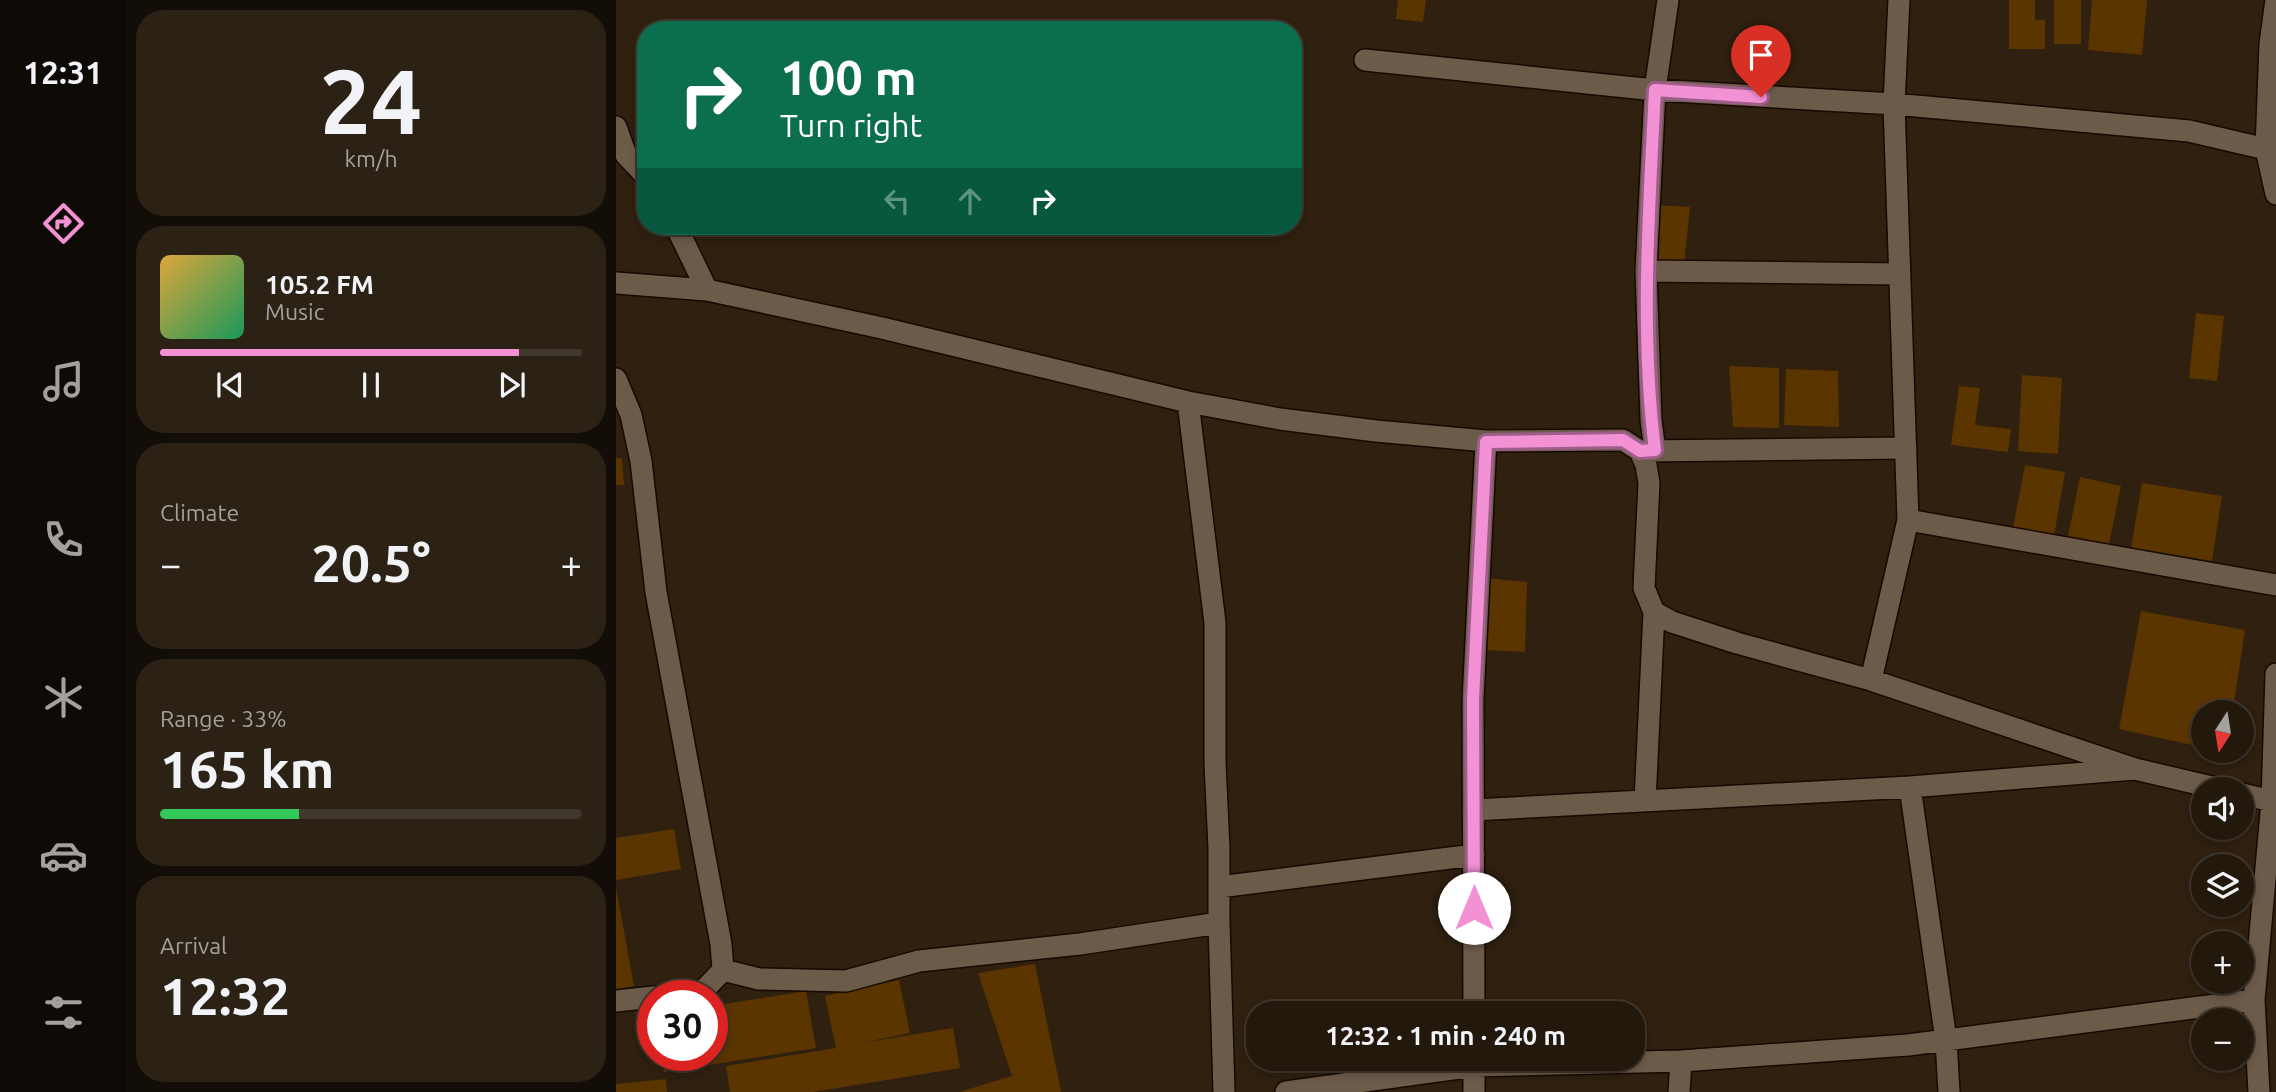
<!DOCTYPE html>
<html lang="en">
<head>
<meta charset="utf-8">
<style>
	body { margin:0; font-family:Ubuntu,sans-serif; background:#2b2115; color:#f1f3f6; height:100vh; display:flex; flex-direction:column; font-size:26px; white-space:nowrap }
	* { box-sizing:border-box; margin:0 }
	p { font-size:23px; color:#a3a09d }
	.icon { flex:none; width:38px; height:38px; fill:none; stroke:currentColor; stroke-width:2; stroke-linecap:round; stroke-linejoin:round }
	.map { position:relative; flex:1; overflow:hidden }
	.side { display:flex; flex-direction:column; gap:10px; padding:10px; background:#130d07; width:490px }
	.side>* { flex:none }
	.guide { position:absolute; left:21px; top:21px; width:665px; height:214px; border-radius:28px; box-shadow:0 4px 10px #0003,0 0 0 2px #40372d; background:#0b6e4f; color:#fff; overflow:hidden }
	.needle { width:46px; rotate:192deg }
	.fabs { position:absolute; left:1575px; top:700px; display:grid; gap:14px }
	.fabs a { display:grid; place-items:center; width:63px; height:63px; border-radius:50%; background:#23180c; box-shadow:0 4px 10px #0003,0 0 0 2px #40372d; font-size:35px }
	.speed { position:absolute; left:21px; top:980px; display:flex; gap:14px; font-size:35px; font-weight:700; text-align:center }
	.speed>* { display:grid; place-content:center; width:91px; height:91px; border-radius:50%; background:#23180c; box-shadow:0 4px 10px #0003,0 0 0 2px #40372d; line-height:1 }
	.speed .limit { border:10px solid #d22; background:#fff; color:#111 }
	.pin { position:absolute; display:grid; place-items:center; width:60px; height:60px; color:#fff; margin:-72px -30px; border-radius:50% 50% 50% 0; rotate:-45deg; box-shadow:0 0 7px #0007 }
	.pin .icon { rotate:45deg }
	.me { position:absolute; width:77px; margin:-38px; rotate:0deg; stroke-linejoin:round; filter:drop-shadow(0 0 5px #0008) }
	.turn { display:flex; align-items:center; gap:24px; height:147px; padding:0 28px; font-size:32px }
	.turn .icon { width:91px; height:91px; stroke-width:2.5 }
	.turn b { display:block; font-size:49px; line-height:60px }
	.lanes { display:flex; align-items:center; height:66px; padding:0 28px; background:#0003; justify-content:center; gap:35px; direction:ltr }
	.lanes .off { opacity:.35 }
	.big { font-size:52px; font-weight:600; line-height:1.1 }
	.side .card { flex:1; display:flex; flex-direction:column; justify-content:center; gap:10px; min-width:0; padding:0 24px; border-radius:28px; background:#2b2115 }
	.side .dial { align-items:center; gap:0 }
	.dial b { font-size:91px; line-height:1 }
	.song { display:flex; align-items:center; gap:21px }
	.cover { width:84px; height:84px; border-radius:10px; background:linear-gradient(135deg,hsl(40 70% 55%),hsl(150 70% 35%)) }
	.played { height:7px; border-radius:4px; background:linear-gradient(90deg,#f391d5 85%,#40372d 85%) }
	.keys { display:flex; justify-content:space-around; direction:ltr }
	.heat { display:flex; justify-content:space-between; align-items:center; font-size:38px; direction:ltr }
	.charge { height:10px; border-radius:5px; background:linear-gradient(90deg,#34c759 33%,#40372d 0) }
	.trip { position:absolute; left:630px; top:1001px; width:399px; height:70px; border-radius:28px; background:#23180c; box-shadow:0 4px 10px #0003,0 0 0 2px #40372d; font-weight:600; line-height:70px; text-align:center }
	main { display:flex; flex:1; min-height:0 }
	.menu { display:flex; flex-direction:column; width:126px; justify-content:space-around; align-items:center; background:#0e0a05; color:#a3a09d }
	.menu .icon { width:49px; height:49px }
	.menu .current { color:#f391d5 }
	.menu b { font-size:32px; color:#f1f3f6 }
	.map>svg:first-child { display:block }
	.building { fill:#5b3500 }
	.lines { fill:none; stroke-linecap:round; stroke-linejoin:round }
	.minor-casing { stroke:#160900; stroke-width:24 }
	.minor { stroke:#6d5b4a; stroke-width:21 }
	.route-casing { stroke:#9e5e8a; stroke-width:18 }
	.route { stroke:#f391d5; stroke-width:12 }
</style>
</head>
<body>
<main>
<nav class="menu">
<b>12:31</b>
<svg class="icon current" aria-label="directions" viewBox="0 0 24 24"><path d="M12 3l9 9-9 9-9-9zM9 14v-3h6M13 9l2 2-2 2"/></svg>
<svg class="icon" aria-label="music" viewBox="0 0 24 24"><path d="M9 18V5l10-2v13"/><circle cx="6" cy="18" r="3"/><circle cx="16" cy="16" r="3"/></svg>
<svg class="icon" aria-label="phone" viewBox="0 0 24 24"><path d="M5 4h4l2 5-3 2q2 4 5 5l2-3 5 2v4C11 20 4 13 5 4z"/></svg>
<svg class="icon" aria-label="climate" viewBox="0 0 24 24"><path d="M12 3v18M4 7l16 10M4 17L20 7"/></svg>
<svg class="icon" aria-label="car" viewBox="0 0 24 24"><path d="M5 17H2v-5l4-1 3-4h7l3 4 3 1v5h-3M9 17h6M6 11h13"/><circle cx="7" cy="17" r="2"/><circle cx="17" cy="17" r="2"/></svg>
<svg class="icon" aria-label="filters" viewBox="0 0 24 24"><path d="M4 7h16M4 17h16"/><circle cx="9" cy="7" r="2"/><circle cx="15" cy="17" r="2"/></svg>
</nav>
<section class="side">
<div class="card dial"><b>24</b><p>km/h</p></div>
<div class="card">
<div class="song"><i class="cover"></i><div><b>105.2 FM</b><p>Music</p></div></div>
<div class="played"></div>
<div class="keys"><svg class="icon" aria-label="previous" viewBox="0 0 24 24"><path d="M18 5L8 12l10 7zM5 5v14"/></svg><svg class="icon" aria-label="pause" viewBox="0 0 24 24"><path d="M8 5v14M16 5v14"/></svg><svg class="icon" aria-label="next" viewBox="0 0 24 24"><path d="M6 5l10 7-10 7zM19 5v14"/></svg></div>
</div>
<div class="card"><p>Climate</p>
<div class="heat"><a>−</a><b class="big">20.5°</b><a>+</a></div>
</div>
<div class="card"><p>Range · 33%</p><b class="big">165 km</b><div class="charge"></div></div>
<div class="card"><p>Arrival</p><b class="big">12:32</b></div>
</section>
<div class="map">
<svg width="1660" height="1092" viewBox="0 0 1660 1092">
	<rect width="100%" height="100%" fill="#2f2010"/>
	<path class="building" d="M782,0H810L807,22L780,19Z
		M1393,0H1419V20H1429V49H1393Z
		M1438,0H1465V44H1438Z
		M1476,0H1531L1526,55L1472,50Z
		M1038,205L1074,207L1068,265L1034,266Z
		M1580,313L1608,316L1601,381L1573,378Z
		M1113,366L1163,368V428L1117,427Z
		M1170,369L1222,371L1223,427L1168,425Z
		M1406,375L1446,378L1442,454L1402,451Z
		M1343,386L1364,388L1359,425L1395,429L1392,452L1335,445Z
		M0,458H6L8,485H0Z
		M1409,465L1449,472L1438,536L1397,528Z
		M1464,477L1505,486L1492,549L1451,541Z
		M1526,483L1606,496L1596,561L1515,548Z
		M869,578L911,582L909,652L867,650Z
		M1525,611L1629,630L1617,710L1588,711L1581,746L1503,729Z
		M58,829L65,869L0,880V838Z
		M0,887L18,986L0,989Z
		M419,964L445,1092H343L396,1076L362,973Z
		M283,980L294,1033L245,1043L337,1028L344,1068L197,1092H114L110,1066L220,1048L209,996Z
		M190,991L200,1048L48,1072L45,1055H96V1006Z
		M50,1079L51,1092H0V1084Z"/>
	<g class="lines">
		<g class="minor-casing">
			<path id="minor" d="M1660,0L1654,44L1650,149L1660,194
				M749,60L1039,90L1278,104L1573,131L1650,149L1660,154
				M0,127L10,155L30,176
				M60,226L91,290
				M1030,271L1284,274
				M0,283L91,290L266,328L572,402L664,419L760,431L870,441L1007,440L1024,451L1030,465L1033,483L1028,588L1038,612L1029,801
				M0,379L15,415L25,461L40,592L105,944L107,970L87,991L49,996
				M572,402L599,623V763L603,848V923L608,1092
				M1039,450L1035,420L1030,271L1039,90L1052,0
				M1026,451L1290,448
				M1292,520L1660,585
				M1038,612L1056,622L1121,643L1255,680L1519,769L1604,789
				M1255,680L1292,520L1278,104L1283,0
				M1294,787L1330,1040L1333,1092
				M1626,794L1660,802
				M857,810L1294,787L1519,769
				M603,887L858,855
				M107,970L143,979L230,981L303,961L464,944L603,923
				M0,1001L37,997
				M858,1013L857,700L870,441
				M858,1059V1092
				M670,1092L858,1066L1065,1061L1292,1045L1638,1000
				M1063,1092L1065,1061
				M1643,1092L1638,1000L1656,802L1660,674"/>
		</g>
		<use href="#minor" class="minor"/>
	</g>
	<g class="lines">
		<g class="route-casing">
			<path id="route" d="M858,908L857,700L870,442L1007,440L1024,451L1039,450C1024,331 1033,210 1039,90L1145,97"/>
		</g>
		<use href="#route" class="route"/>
	</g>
</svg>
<div class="fabs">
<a><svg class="needle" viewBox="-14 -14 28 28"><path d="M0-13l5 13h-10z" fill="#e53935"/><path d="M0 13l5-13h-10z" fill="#a3a09d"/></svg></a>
<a><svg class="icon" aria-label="sound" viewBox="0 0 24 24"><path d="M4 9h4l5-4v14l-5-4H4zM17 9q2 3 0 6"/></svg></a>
<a><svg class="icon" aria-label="layers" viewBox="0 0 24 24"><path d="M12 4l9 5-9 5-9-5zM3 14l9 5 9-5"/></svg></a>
<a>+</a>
<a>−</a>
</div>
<div class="speed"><div class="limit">30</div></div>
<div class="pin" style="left:1145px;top:97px;background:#d93025"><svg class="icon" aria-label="arrive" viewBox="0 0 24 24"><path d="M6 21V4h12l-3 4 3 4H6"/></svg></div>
<svg class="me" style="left:858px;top:908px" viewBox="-20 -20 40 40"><circle r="19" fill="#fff"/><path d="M0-13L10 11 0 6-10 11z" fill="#f391d5"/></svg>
<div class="trip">12:32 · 1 min · 240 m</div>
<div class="guide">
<div class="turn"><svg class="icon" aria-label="right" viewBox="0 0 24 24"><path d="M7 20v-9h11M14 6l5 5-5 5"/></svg><div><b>100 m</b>Turn right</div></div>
<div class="lanes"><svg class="icon off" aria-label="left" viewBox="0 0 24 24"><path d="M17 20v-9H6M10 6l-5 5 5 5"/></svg><svg class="icon off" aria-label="ahead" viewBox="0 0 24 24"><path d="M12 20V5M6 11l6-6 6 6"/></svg><svg class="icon" aria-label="right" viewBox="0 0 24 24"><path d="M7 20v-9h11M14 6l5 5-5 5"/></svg></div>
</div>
</div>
</main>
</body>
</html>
